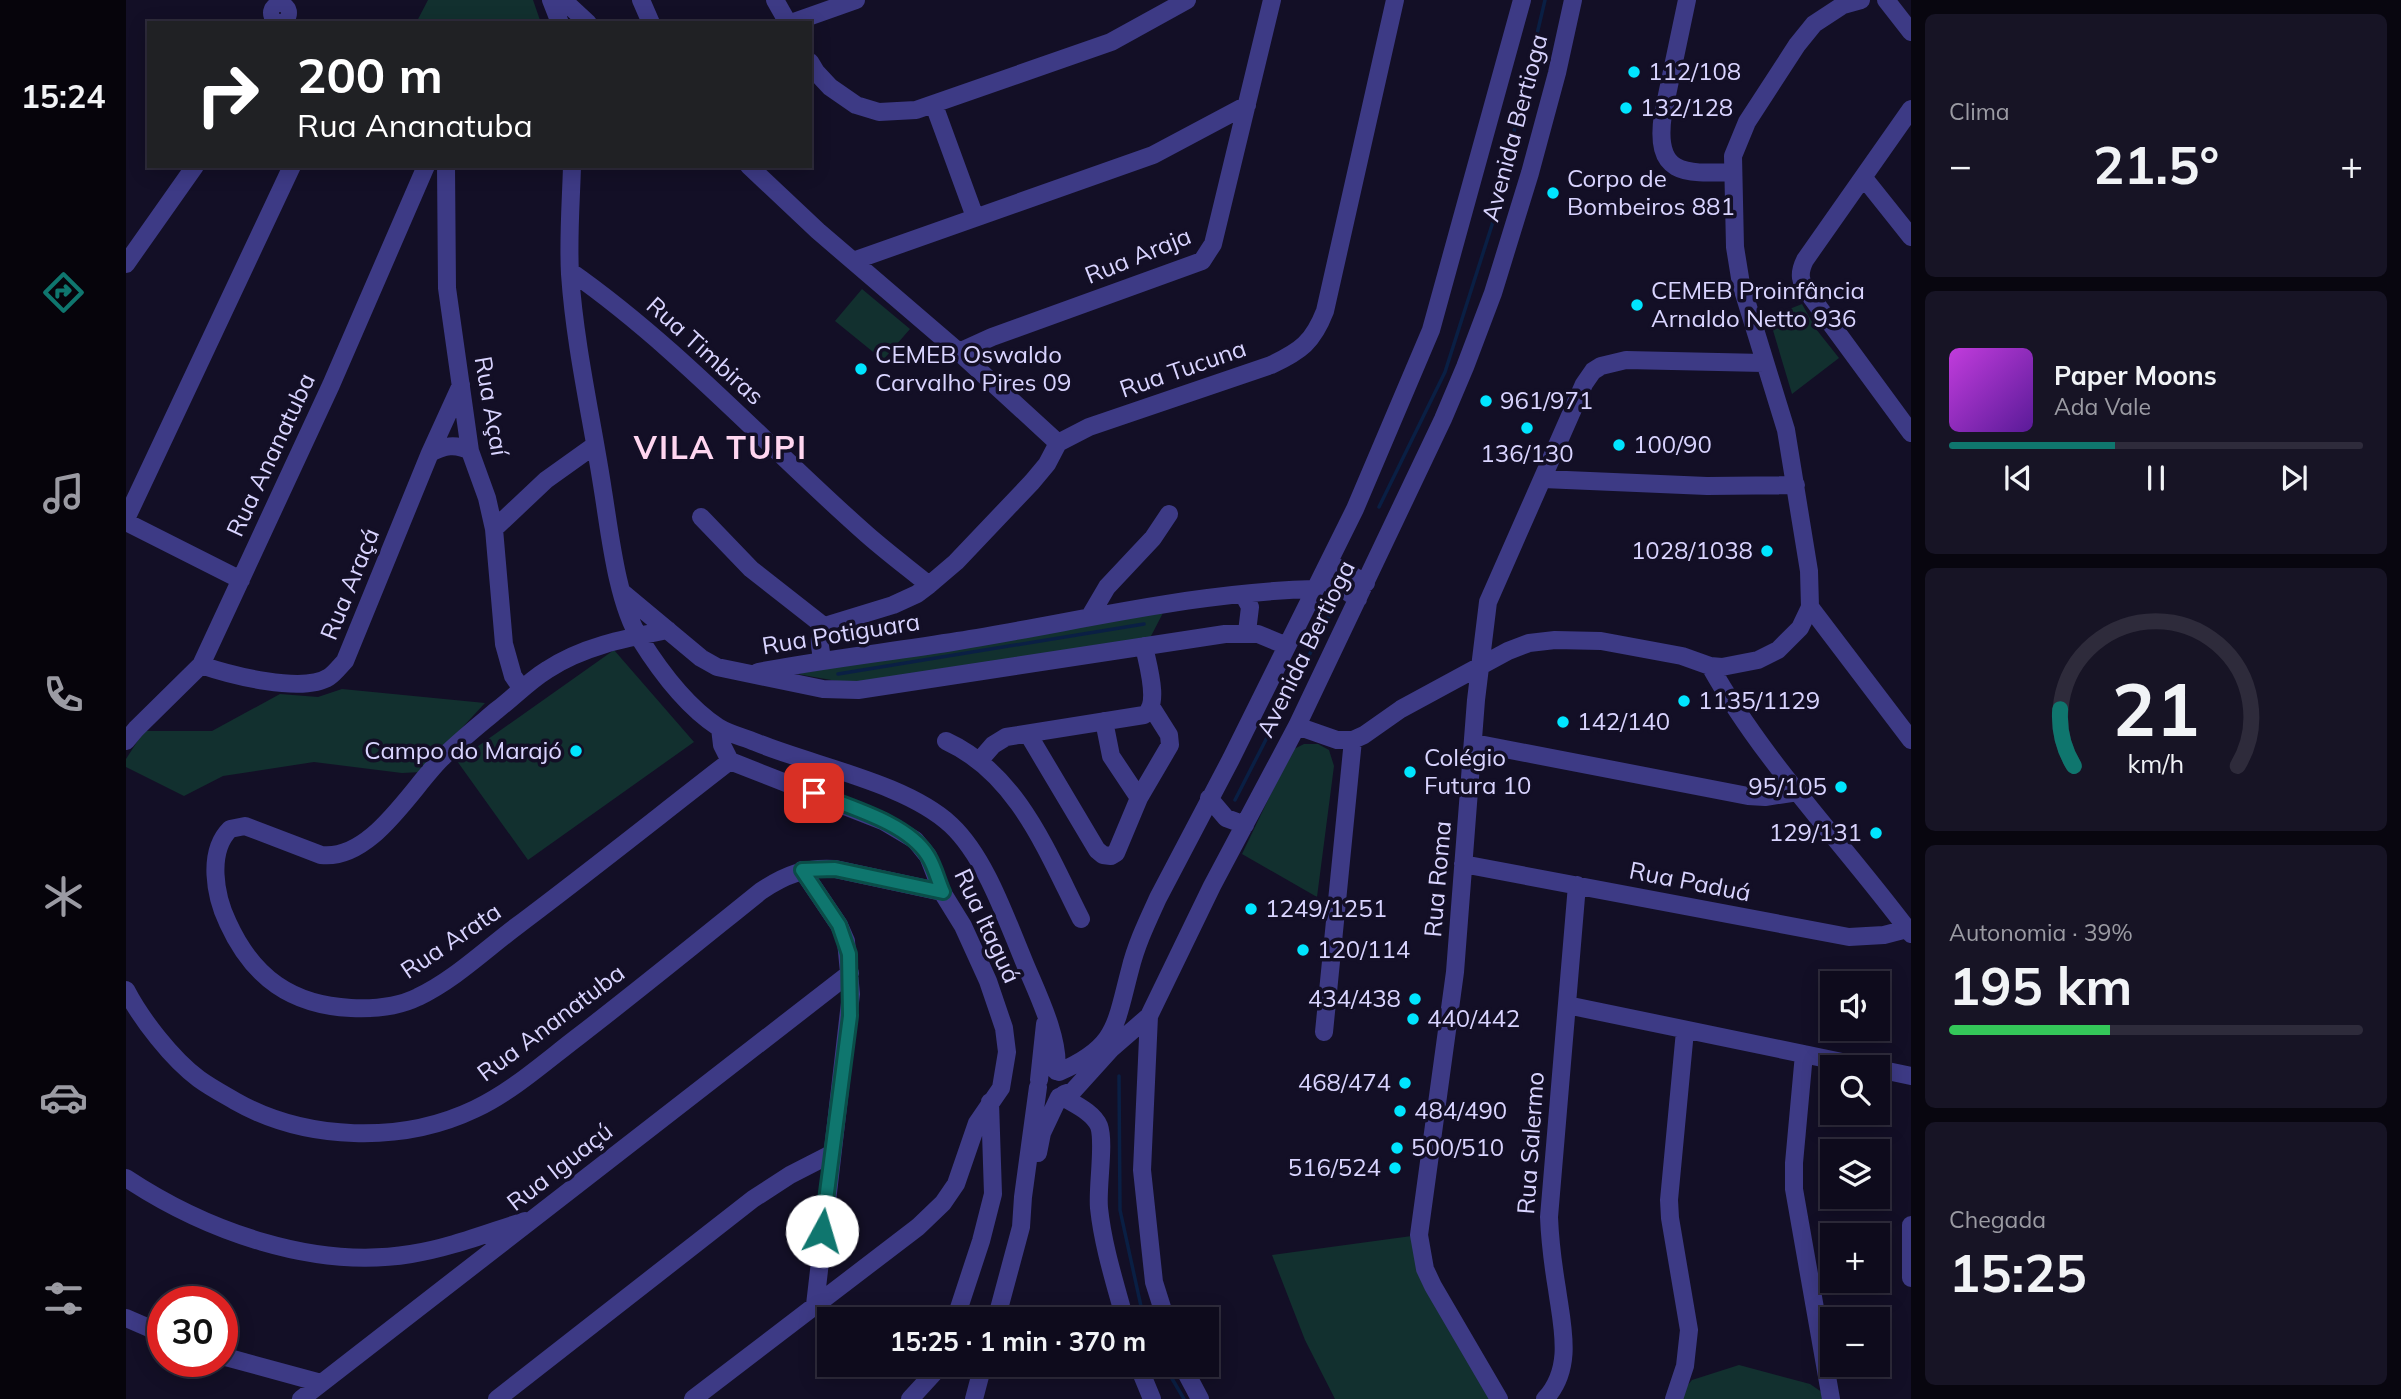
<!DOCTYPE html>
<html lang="pt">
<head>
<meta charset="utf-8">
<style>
	body { margin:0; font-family:Mulish,sans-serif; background:#171425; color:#f1f3f6; height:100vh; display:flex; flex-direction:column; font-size:26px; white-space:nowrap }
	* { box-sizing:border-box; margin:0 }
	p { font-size:23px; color:#9b9ba3 }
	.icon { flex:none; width:38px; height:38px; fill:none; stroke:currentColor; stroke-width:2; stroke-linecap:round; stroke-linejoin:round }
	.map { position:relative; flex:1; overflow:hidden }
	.sheet { display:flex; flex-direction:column; gap:14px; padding:14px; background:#08060f; width:490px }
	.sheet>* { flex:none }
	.guide { position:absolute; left:21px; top:21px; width:665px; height:147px; border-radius:0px; box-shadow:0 4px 18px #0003,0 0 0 2px #2e2b3b; background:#202124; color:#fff; overflow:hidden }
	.controls { position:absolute; left:1694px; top:971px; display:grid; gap:14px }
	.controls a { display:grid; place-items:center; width:70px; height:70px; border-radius:0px; background:#0e0b1c; box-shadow:0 4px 18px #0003,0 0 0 2px #2e2b3b; font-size:35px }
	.speed { position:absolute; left:21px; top:1286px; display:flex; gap:14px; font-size:35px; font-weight:700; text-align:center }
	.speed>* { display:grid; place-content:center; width:91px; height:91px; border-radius:50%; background:#0e0b1c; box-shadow:0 4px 18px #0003,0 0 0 2px #2e2b3b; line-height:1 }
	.speed .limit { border:10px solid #d22; background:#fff; color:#111 }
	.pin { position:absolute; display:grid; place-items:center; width:60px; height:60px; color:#fff; margin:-30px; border-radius:14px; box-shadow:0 4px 10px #0006 }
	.me { position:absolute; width:77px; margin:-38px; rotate:6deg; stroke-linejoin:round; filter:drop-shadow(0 0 5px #0008) }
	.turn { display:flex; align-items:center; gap:24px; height:147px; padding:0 35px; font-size:32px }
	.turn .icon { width:91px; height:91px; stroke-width:2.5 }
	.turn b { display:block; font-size:49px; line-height:60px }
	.big { font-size:52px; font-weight:700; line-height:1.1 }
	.sheet .card { flex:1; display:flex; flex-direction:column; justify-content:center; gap:10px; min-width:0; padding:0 24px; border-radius:10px; background:#171425 }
	.sheet .dial { align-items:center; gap:0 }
	.dial svg { height:182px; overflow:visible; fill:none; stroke:#2e2b3b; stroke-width:7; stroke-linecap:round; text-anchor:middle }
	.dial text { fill:#f1f3f6; stroke:none }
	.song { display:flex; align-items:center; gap:21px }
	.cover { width:84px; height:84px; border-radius:10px; background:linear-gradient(135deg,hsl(290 70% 55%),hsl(270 70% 35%)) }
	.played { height:7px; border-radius:4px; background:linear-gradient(90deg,#0f766e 40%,#2e2b3b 40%) }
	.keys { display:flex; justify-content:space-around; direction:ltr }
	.heat { display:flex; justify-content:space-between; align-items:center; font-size:38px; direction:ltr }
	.charge { height:10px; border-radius:5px; background:linear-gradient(90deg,#34c759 39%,#2e2b3b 0) }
	.trip { position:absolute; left:691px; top:1307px; width:402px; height:70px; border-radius:0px; background:#0e0b1c; box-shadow:0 4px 18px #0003,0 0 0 2px #2e2b3b; font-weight:700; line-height:70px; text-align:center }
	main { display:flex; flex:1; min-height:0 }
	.tab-bar { display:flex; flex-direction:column; width:126px; justify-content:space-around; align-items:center; background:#06040b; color:#9b9ba3 }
	.tab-bar .icon { width:49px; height:49px }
	.tab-bar .selected { color:#0f766e }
	.tab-bar b { font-size:32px; color:#f1f3f6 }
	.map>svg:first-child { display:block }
	.green { fill:#12302f }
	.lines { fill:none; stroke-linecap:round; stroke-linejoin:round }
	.stream { stroke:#0a1f44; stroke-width:3.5 }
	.minor { stroke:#3d3a85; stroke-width:18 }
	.route-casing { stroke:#0a4d48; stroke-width:18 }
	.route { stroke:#0f766e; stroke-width:12 }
	.poi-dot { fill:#00e5ff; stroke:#130f26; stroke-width:2.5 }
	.labels { text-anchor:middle; stroke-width:7; stroke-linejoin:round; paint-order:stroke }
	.poi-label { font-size:24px; fill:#d9d4ff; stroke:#130f26; text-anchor:start }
	.street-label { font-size:24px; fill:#d9d4ff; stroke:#130f26 }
	.district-label { font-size:32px; font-weight:bold; letter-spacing:2px; fill:#ffd6f0; stroke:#130f26 }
</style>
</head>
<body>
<main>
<nav class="tab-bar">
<b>15:24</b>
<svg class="icon selected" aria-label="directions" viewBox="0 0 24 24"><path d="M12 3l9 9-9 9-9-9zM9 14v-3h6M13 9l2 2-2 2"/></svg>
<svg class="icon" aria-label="music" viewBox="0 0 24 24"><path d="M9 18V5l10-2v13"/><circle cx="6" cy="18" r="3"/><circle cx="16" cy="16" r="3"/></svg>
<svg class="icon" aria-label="phone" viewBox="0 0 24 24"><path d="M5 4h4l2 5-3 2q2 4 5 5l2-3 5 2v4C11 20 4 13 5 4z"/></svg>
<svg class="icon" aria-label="climate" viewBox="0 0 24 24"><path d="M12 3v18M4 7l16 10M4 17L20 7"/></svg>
<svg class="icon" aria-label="car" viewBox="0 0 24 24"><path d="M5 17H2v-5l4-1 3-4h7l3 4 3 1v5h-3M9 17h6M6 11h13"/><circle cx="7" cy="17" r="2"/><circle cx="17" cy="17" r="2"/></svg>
<svg class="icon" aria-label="filters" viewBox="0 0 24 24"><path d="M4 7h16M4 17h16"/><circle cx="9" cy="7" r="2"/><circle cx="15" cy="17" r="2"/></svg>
</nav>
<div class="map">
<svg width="1785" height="1399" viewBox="0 0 1785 1399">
	<rect width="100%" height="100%" fill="#130f26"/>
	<path class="green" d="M302,0H407L415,23H290Z
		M736,289L784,329L757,360L709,321Z
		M1676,304L1690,329L1713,358L1666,394L1643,317Z
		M1039,609L1024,638L728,684L671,674Z
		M488,650L568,742L402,860L331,761Z
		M216,689L359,703L295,772L276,773L188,762L97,776L58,796L0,767V759L18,731H86L154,694L192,697Z
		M1178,744H1192L1203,750L1208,766L1191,897L1116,854L1166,750Z
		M1293,1235L1291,1267L1373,1399H1209L1179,1340L1146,1255Z
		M1613,1365L1684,1384L1706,1399H1550L1566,1380Z"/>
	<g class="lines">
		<path class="stream" d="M1253,507L1319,372L1366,225L1419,0
			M1188,609L1206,611
			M712,674L1018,624
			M1109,800L1215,593
			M993,1076L994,1210L1018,1320
			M1038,1365L1058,1399"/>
		<path class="minor" d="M425,0L434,23
			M437,0L462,23
			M515,0L525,23
			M649,0L662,23
			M1561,0L1537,114C1528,175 1557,174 1606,172
			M1760,0L1785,32
			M146 13a8 8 0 1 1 16 0a8 8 0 1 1-16 0Z
			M665,23L730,0
			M684,62L690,72L704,87L730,105L753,112L790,110L985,42L1061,0
			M808,105L849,217
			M1785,109L1679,260C1672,274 1674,282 1683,294L1785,433
			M320,166L321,288L344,451L361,498L368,529L378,644L387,676L396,689
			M446,166C445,202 442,238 444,274C449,347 466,419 477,491C484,534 491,602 514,639C534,671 560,706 592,727C603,734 617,737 629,742C687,766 780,783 825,825C859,857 879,916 897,959C909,989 935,1039 930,1071
			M623,166L692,231L833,352L932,443
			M1738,178L1785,237
			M727,261L1027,155L1121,105
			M0,264L69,166
			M444,271C551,346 639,444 737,531C758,550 781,567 803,585
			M833,352L866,337L1076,261L1087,244L1146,0
			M304,453C318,446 329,443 344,451
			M1417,479L1581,486L1670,485
			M575,517L625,569L699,627
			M0,519L166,166
			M0,522L115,580
			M368,529L420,480L469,445
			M1203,563L1240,583
			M1195,580L1216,588L1232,599
			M497,593L575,658L591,667L697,689L732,690L1099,634H1132L1161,646
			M1117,594L1124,607L1121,632
			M1684,607L1785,740
			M964,616L981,587L1027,538L1043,514
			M542,630C501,638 457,646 421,670C403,681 388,697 371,710C352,726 333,741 315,759C284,790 245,861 195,855L119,826L104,829C81,852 89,896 102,923C127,978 166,1005 225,1008C247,1009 272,1007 292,997C328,980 359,950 391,926C463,872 533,816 604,761
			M696,659C694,644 689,632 705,624L767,605L791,594L803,585L830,562L906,482L921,464L932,443L963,427L1145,365C1175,351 1187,342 1199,311L1269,0
			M75,665C104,675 177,694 203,677C209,673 214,666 219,661L304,453L335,385
			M1584,666C1638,763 1719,845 1785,934
			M632,672C699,659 765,652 832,641C951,622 1068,592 1189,589
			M978,721L985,756L1013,798
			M1171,726L1211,740H1227L1238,735L1275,709L1382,651L1403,643L1429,640L1475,641L1556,656L1584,666L1596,667L1632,660L1652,650L1674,628L1684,607L1683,571L1660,430L1615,284L1609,247L1607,156L1621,122L1671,45L1688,24L1717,5L1735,0
			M902,734L971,850L977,855L985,856L990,853L1013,798L1044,745L1043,735L1026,708
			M0,741L10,729L75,665L205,385L300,166
			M820,741C892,774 921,852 955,919
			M1348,743L1622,796L1639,797L1672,792
			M854,760L867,745L880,737L1018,715C1035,705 1021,663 1018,646
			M1083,798L1100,818L1119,825
			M1337,864L1723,937L1758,935L1781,929
			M676,870L713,925L720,941L725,994L689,1305
			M0,990C15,1019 46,1059 73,1079C84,1087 97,1094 109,1101C179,1141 276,1144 349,1109C387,1091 420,1061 453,1036C514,989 574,940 635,891C659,875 679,867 709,869L816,892
			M1441,1005L1745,1068
			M1198,1032L1227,740
			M1678,1054L1668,1163V1189L1705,1399
			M1752,1069L1785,1076
			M933,1072C991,1047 989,1026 1004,970C1010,945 1021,922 1032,898L1105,759L1229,509L1305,330L1396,0
			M913,1080L919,1024
			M938,1094L947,1091L985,1049L1023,1016
			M935,1096C948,1104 967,1112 973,1126C979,1143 971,1187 973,1208C977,1246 989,1283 999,1320
			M912,1153L916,1133L933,1097
			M0,1178C80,1231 188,1270 285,1254C324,1248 361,1233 399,1221
			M1785,1225V1278
			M0,1318L37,1334
			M829,1320L855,1241L867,1194L864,1102
			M870,1320L895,1227L897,1197L912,1087
			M1040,1320L1028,1282L1016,1170L1023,1016L1086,886L1171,726L1317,419L1339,367L1367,293L1404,173L1431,73L1447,0
			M96,1356L195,1383
			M1012,1365L1026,1399
			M1056,1365L1074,1399
			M175,1399L724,973
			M371,1399L627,1199L664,1175L705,1154
			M567,1399L792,1227L817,1203L830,1184L851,1123L875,1088L881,1052L878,1028L862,981L837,926L816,892L802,856L789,840L757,821L604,761L596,745L594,728
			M784,1399L807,1374L812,1365
			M848,1399L857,1365
			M1373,1399L1307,1286L1299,1269L1293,1235L1329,972L1350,700L1362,602L1458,384L1467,371L1475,366L1500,360L1638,363
			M1419,1399C1448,1368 1436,1326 1431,1289C1427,1265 1424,1241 1423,1217L1451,885
			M1548,1399L1559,1366L1563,1330L1544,1218L1543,1200L1559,1031"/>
	</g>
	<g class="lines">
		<g class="route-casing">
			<path id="route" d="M688,793C723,807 782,823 802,856C809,867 812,881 817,892L709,869L676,870L713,925L723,954L724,1016L696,1231"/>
		</g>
		<use href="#route" class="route"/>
	</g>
	<g class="poi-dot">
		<circle cx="1508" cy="72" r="7"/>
		<circle cx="1500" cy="108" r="7"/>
		<circle cx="1427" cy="193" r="7"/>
		<circle cx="1511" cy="305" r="7"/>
		<circle cx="735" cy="369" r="7"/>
		<circle cx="1360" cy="401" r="7"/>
		<circle cx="1401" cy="428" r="7"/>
		<circle cx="1493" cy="445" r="7"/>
		<circle cx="1641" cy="551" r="7"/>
		<circle cx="1558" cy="701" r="7"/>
		<circle cx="1437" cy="722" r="7"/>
		<circle cx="450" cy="751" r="7"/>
		<circle cx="1284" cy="772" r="7"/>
		<circle cx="1715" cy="787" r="7"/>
		<circle cx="1750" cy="833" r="7"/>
		<circle cx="1125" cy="909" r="7"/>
		<circle cx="1177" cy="950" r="7"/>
		<circle cx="1289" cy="999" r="7"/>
		<circle cx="1287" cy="1019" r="7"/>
		<circle cx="1279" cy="1083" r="7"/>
		<circle cx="1274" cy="1111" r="7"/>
		<circle cx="1271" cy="1148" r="7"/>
		<circle cx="1269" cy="1168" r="7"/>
	</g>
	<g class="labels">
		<g class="poi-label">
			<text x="1522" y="80">112/108</text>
			<text x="1514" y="116">132/128</text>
			<text x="1441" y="187">Corpo de<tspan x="1441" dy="28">Bombeiros 881</tspan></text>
			<text x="1525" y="299">CEMEB Proinfância<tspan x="1525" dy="28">Arnaldo Netto 936</tspan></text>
			<text x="749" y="363">CEMEB Oswaldo<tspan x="749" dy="28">Carvalho Pires 09</tspan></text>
			<text x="1374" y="409">961/971</text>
			<text x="1507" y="453">100/90</text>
			<text x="1401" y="462" text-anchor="middle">136/130</text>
			<text x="1627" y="559" text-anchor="end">1028/1038</text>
			<text x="1572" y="709">1135/1129</text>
			<text x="1451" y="730">142/140</text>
			<text x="436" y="759" text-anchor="end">Campo do Marajó</text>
			<text x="1298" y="766">Colégio<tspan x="1298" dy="28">Futura 10</tspan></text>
			<text x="1701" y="795" text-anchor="end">95/105</text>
			<text x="1736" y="841" text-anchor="end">129/131</text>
			<text x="1139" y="917">1249/1251</text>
			<text x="1191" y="958">120/114</text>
			<text x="1275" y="1007" text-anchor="end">434/438</text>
			<text x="1301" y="1027">440/442</text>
			<text x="1265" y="1091" text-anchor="end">468/474</text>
			<text x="1288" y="1119">484/490</text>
			<text x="1285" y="1156">500/510</text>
			<text x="1255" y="1176" text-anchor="end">516/524</text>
		</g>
		<g class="street-label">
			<text transform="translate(1389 128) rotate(-75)" y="8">Avenida Bertioga</text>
			<text transform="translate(1012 256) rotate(-22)" y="8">Rua Araja</text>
			<text transform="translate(579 351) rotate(42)" y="8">Rua Timbiras</text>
			<text transform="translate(1057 369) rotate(-19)" y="8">Rua Tucuna</text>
			<text transform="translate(365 406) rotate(80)" y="8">Rua Açaí</text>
			<text transform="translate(145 455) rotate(-65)" y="8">Rua Ananatuba</text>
			<text transform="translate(224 584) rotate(-68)" y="8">Rua Araçá</text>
			<text transform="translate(715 634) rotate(-9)" y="8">Rua Potiguara</text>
			<text transform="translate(1180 649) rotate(-64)" y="8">Avenida Bertioga</text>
			<text transform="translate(1312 879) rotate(-85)" y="8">Rua Roma</text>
			<text transform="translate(1564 882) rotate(11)" y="8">Rua Paduá</text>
			<text transform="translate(861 926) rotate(65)" y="8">Rua Itaguá</text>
			<text transform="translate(325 941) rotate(-34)" y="8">Rua Arata</text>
			<text transform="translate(425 1023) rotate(-37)" y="8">Rua Ananatuba</text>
			<text transform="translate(1405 1143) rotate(-86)" y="8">Rua Salermo</text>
			<text transform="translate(434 1167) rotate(-38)" y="8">Rua Iguaçú</text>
		</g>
		<g class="district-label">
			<text x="595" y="459">VILA TUPI</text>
		</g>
	</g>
</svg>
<div class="controls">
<a><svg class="icon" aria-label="sound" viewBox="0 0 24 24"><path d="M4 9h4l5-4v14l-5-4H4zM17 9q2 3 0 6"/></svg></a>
<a><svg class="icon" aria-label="search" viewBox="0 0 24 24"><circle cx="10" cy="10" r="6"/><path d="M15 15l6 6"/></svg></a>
<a><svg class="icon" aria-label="layers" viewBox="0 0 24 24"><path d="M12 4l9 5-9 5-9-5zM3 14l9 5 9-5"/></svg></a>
<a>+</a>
<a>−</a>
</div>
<div class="speed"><div class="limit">30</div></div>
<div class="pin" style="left:688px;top:793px;background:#d93025"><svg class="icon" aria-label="arrive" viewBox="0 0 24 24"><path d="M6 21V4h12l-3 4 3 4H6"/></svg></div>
<svg class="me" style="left:696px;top:1231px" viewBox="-20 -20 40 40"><circle r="19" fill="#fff"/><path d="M0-13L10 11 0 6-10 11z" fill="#0f766e"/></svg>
<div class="trip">15:25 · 1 min · 370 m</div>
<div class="guide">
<div class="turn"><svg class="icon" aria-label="right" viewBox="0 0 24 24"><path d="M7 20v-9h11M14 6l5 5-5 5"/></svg><div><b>200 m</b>Rua Ananatuba</div></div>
</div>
</div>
<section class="sheet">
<div class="card"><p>Clima</p>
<div class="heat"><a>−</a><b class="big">21.5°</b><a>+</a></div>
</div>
<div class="card">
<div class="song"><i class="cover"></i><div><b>Paper Moons</b><p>Ada Vale</p></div></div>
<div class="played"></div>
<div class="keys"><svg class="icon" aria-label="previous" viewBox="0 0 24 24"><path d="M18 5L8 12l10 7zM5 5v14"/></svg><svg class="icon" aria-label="pause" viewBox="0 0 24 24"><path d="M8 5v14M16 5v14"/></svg><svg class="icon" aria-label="next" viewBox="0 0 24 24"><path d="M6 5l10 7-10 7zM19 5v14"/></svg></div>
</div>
<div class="card dial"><svg viewBox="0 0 100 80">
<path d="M14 69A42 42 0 1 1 86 69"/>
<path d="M14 69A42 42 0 0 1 8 44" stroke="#0f766e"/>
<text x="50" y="56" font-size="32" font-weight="700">21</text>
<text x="50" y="72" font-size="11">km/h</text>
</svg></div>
<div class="card"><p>Autonomia · 39%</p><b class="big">195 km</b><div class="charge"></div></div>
<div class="card"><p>Chegada</p><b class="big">15:25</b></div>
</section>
</main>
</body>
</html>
